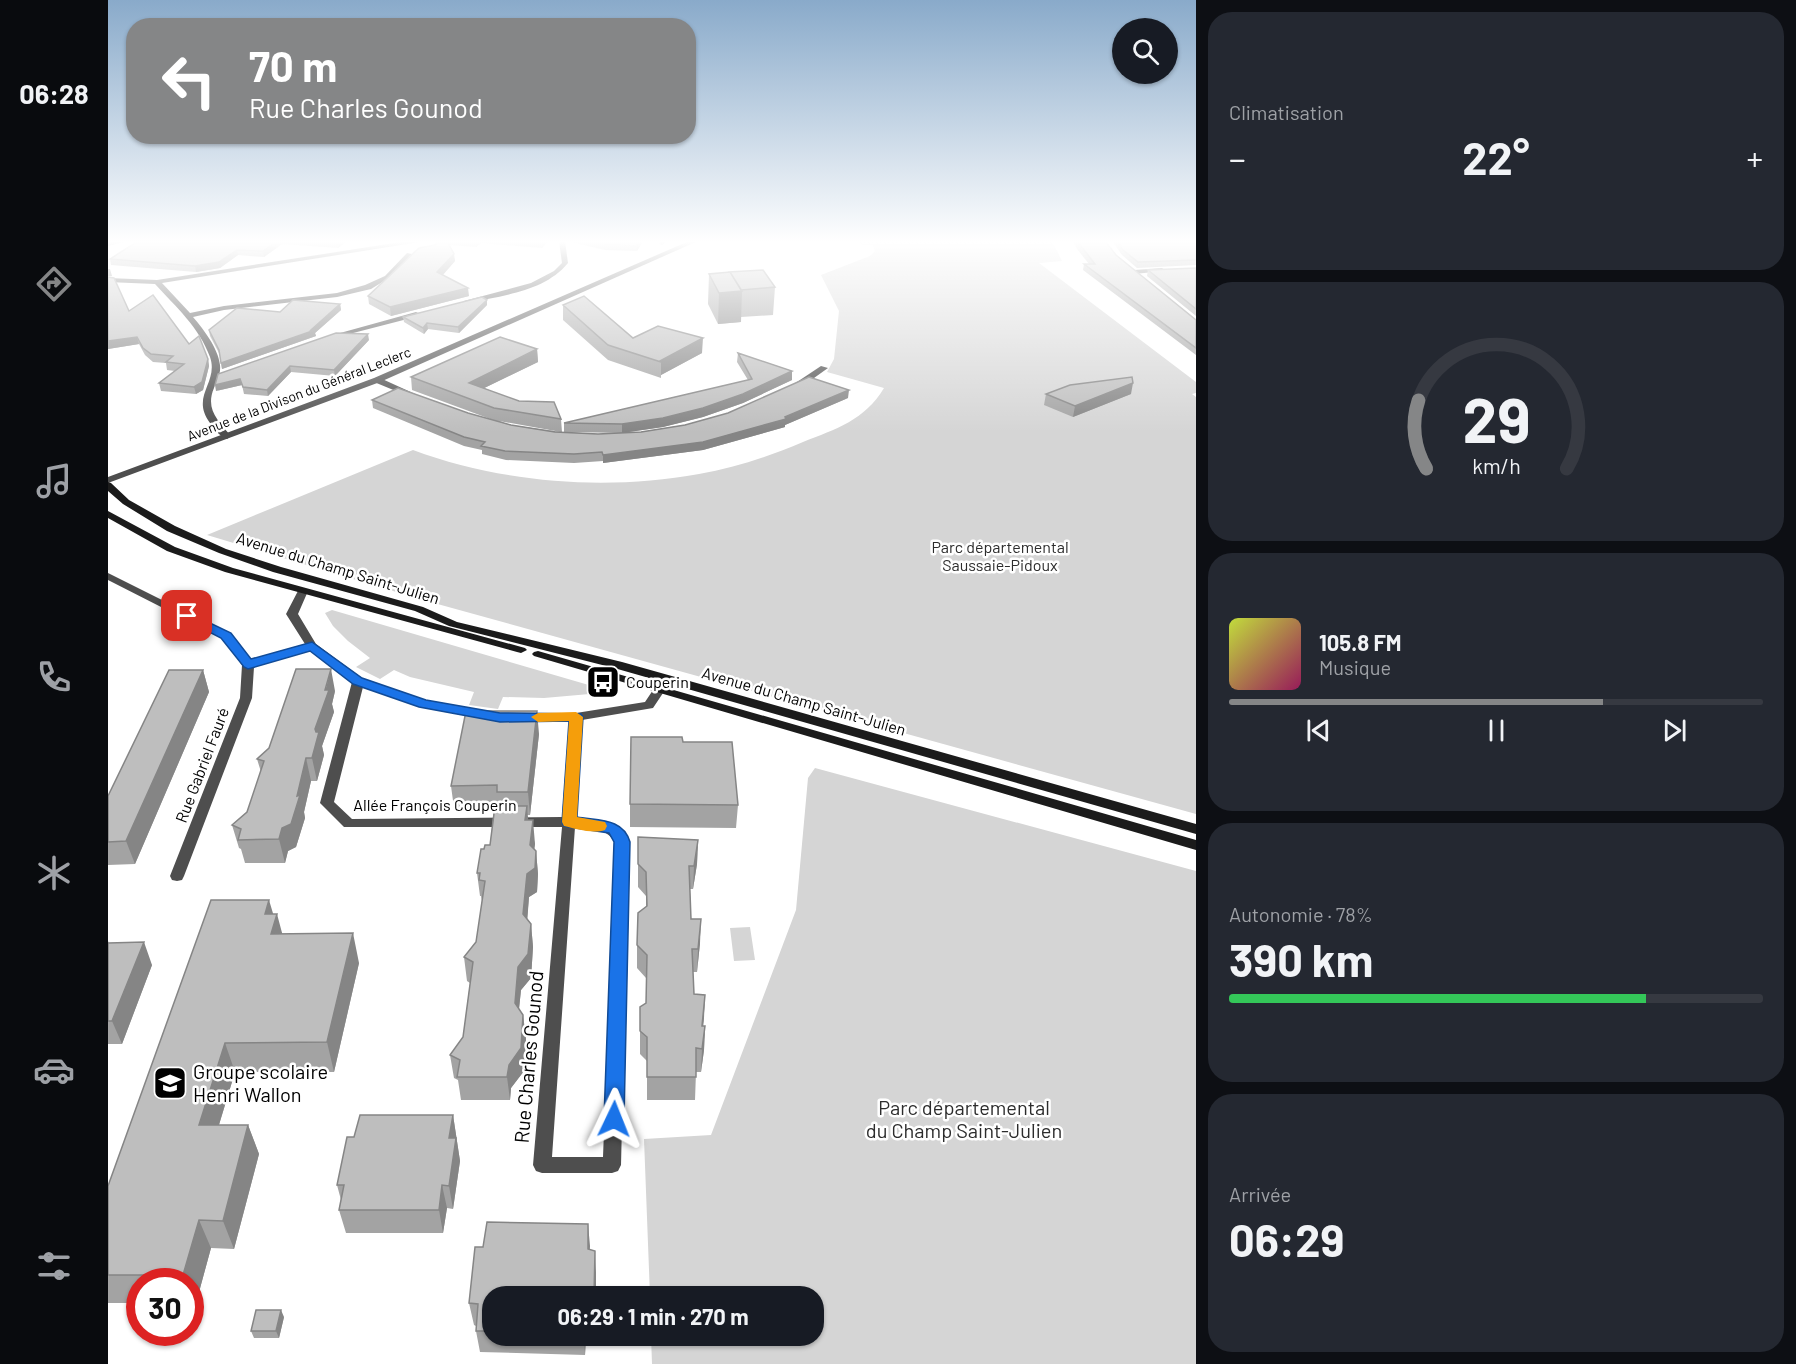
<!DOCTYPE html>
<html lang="fr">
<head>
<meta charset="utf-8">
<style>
	body { margin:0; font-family:Barlow,sans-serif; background:#242831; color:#f1f3f6; height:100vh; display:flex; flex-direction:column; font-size:22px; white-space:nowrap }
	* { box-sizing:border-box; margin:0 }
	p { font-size:20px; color:#9ea1a6 }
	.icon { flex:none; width:33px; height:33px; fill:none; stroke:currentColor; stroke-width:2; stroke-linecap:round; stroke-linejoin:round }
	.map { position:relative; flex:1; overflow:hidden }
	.details { display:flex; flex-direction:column; gap:12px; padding:12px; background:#0d0f14; width:600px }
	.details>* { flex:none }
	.top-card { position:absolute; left:18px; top:18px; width:570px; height:126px; border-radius:24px; box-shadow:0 2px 4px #0004; background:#858687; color:#fff; overflow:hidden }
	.buttons { position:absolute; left:1004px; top:18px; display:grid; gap:12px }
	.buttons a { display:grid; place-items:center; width:66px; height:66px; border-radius:50%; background:#171b24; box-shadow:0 2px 4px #0004; font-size:30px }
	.speed { position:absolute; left:18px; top:1268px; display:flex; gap:12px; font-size:30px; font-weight:700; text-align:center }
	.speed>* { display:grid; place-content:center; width:78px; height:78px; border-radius:50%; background:#171b24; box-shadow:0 2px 4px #0004; line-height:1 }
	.speed .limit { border:9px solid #d22; background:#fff; color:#111 }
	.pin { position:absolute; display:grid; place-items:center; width:51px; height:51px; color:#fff; margin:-26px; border-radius:12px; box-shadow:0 3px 9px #0006 }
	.me { position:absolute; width:66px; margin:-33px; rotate:2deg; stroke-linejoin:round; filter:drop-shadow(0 0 4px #0008) }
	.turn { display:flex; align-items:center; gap:21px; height:126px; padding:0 24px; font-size:27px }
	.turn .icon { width:78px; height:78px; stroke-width:2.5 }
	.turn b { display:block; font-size:42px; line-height:51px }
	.big { font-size:45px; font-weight:700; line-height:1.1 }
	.details .tile { flex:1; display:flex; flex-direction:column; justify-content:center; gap:9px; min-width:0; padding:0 21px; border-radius:24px; background:#242831 }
	.details .dial { align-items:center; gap:0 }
	.dial svg { height:156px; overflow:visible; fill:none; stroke:#363941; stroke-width:7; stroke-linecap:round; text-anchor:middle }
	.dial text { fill:#f1f3f6; stroke:none }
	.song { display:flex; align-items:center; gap:18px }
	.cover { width:72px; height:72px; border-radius:9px; background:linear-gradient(135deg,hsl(70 70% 55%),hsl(330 70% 35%)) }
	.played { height:6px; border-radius:3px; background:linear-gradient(90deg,#858687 70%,#363941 70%) }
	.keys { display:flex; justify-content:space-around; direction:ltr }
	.heat { display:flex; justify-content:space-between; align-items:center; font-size:33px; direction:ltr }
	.charge { height:9px; border-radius:4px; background:linear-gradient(90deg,#34c759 78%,#363941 0) }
	.trip { position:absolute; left:374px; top:1286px; width:342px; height:60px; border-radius:24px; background:#171b24; box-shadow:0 2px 4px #0004; font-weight:700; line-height:60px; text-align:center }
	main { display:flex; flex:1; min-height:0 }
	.dock { display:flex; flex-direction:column; width:108px; justify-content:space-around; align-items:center; background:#090b0e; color:#9ea1a6 }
	.dock .icon { width:42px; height:42px }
	.dock .selected { color:#858687 }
	.dock b { font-size:27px; color:#f1f3f6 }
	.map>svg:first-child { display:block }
	.green { fill:#d5d5d5 }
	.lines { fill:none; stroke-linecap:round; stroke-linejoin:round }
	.minor { fill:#4e4e4e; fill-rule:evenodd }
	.tertiary { fill:#4e4e4e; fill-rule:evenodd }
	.secondary { fill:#1b1b1b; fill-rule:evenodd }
	.wall { fill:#a3a3a3; fill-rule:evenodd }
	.shaded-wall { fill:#858585 }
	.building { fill:#bebebe; stroke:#858585; stroke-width:1.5 }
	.route { fill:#1a73e8; stroke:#114b97; stroke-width:1.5 }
	.slow { fill:#f59e0b }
	.labels { text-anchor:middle; stroke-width:5; stroke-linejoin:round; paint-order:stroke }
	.far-street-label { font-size:14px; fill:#000; stroke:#fff }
	.park-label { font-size:16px; fill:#2c2c2c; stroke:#fff }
	.street-label { font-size:16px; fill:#000; stroke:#fff }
	.poi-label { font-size:16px; fill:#000; stroke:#fff; text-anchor:start }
	.near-street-label { font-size:20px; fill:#000; stroke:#fff }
	.near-poi-label { font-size:20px; fill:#000; stroke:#fff; text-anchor:start }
	.near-park-label { font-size:20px; fill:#2c2c2c; stroke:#fff }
</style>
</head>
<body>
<main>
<nav class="dock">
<b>06:28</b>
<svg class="icon selected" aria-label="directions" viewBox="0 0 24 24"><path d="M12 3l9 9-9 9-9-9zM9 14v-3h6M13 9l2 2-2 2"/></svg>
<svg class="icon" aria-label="music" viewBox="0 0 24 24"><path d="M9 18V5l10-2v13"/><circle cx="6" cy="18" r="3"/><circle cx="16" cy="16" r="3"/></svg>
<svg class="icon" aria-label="phone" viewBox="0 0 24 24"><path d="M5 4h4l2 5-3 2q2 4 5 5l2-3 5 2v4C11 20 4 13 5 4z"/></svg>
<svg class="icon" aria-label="climate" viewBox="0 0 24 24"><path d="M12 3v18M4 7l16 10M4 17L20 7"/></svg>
<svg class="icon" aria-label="car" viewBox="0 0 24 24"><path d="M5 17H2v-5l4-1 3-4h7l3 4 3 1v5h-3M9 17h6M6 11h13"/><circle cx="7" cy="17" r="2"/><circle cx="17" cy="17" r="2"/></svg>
<svg class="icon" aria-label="filters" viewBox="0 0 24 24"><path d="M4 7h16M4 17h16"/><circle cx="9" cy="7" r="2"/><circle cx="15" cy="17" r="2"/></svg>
</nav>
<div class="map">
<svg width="1088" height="1364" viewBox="0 0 1088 1364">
	<rect width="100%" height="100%" fill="#fff"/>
	<path class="green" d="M750,241H944L954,261L931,263L1088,382V393L1084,394L1088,397V814L315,600L99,535L305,450C394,483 497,491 591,474C627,468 662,456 695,442C728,429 757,420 776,388L719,372L726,359L731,311L713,275L762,256L767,251L765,245H754Z
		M224,610L491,688L493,693L436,698L395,697L390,709L361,705L366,692L302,677L286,670L272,679L248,667L262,658L240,641L225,626L217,613Z
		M707,768L1088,871V1364H544L543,1335H705V1296H542L536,1139L603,1135L688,910L700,778Z
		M642,927L647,960L626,961L622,928Z"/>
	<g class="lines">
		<path class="minor" d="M20,241L0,246V242Z
			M299,241H318L54,283L82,313L116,306L229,293L257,285L277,276L299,253L304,254L281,278L263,289L229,297L116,310L85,317C96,330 110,348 112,365C113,374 109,380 106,388C97,409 110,421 123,436L119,439C112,436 106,430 102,423C82,396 111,383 102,357C91,327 68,307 47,284L0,282V278L49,280Z
			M451,241H457L460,263C436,292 395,295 360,303L356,301L423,283L446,271L454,263Z
			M552,241H560L554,245L551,243Z
			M1054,268L1057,270L1056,271L1026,274L1023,272L1026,270Z
			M308,312L312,314L311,316L218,340L214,338Z
			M713,366L720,368L692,388H686V384Z
			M266,378H272L307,394L300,396L266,382Z
			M0,573L122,634L143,660L197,644L178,614L191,589H199L200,591L190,614L208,644L254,678L318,701L376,711L378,714L372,718L312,707L255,687L226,802L244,819L454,817L461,721H416L410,717L412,714L468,713L537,702L547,687H555L557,690L545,708L474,720L468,818C490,819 510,821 521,842L513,1165L510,1171L504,1173H434L428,1171L425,1165L454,827H236L212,803L244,682L202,650L146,667L144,698L76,876L74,880L69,881L64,880L62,876L132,698L134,665L114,638L0,580ZM467,827C483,828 498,828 507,842L495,1157H444Z"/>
		<path class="tertiary" d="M581,241H590L272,382L0,483V477L266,378Z"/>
		<path class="secondary" d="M0,482L3,483L21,500L67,526L118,549L173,567L315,607L349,622L514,662L1088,824V834L506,668L341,626L307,611L165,572L111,553L59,531L15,504L0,491Z
			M0,511L67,547L125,568L417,648L419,650L413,653L409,652L117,572L59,551L0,518Z
			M430,651L1088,840V850L426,656L424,654L426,652Z"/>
	</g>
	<path class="wall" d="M30,241H239L230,248L174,244L156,257L130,255L112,268L88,272L3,265L2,259Z
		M331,241H440L434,248L373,243L368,247L341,245L347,261L335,275L361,296L283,316L261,304L260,296Z
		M459,241H535L529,251L497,250Z
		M965,241H997L1008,255L1088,320V355L975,270L976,264H981L969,249Z
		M1004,241H1088V265L1029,268L1014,255Z
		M1088,268V316L1039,276L1040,270Z
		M601,274L667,287L665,315L633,317V322L610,324L600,304Z
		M0,277L21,311L81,344L100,359L101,366L95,390L88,394L53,391L51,383L67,371L59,370L58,363L45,362L37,355L31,344L0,349Z
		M232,304L233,310L207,333L208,336L114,369L112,355L102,336L101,330L172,312Z
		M379,305L351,333L320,329L316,334L296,322L295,317Z
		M455,305L525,338L594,353L553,375V378L500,360L455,320Z
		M261,340L227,376L183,372L160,396L136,394L134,385L108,391Z
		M429,349L430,362L376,388L453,419L454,432H456V423L640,380L629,362L630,353L684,371V380L635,403L595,417L555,427L514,433L459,432L490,434L533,432L740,398L677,425V427L595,450L495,463V461L466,463L398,460L374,454V450L356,446L265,408L264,400L360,413L385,420L304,390L303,377ZM391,421L453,432L403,425Z
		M938,394H1023L965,417L936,405Z
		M95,670L101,692L27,864L0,865V796Z
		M227,691L224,704L226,712L214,746L216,755L209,781H203L196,812L197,818L188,847L180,851L177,863H137L133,849L131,848L124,825L139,812L153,772L149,759Z
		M431,734L422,815H419L420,820L427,844L426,849L428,851L430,874L429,892L421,897L419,919L423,924L425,947L423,978L413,990L411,1009L415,1015L418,1039L416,1071L403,1088L402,1100H353L350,1080L346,1078L342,1055L355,1037L362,983L359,981L356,957L368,942L374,901L373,896H372L369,873L376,849L382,845L386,808H346L343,786Z
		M575,742L630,805L628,828L522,827V804Z
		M530,837L590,840L589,864L585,889H582L583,919L592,943L589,972H585L586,994L597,995L595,1026H597L596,1050L593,1072H588L587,1100H539V1061L532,1054V1021L538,1003V978L529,968V945L538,906V896L530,887Z
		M165,914L174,934L251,963L226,1072H127L111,1125H140L151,1154L126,1249L103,1248L88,1303H82V1281H32V1303H0V1186Z
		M0,941L1,943L44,965L14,1044H0Z
		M345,1115L352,1161L345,1209L339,1208L335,1233H238L231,1210L233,1200L229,1185L246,1137Z
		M482,1249L488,1273V1296H384V1335H478L477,1355L372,1352L368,1331V1326L366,1325L361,1303Z
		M176,1317L171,1338H146L143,1331Z"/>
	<path class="shaded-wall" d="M169,241H173L174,244L156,257L155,251Z
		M231,241H239L230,248L229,243Z
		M368,241H373V243L368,247Z
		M435,241H440L434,248V243Z
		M531,241H535L529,251V246Z
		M129,250L130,255L112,268L88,272L87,266Z
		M346,254L347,261L330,280L329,272Z
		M0,269H2L4,276H0Z
		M360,288L361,296L283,316L282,307Z
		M634,291L633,322L610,324L611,293Z
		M379,300V305L351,333L350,327Z
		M232,304L233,310L207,333L208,336L114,369L113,363L203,330Z
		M319,323L320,329L316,334L315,328Z
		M260,334L261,340L227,376L226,370Z
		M29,337L31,344L0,349V341Z
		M595,338L594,353L553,375V362L552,361Z
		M429,349L430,362L362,395L361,383Z
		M100,359L101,366L95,390L88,394L86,387Z
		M182,366L183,372L160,396L159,390Z
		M684,371V380L635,403L595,417L555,427L514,433V424Z
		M132,379L134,385L108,391L107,385Z
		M1025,383L1023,394L965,417L967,406Z
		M741,390L740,398L677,425V427L595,450L495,463V455L677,417Z
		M223,669L227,691L224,704L226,712L214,746L216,755L209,781L204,758L207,729Z
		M95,670L101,692L27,864L18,841Z
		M429,711L431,734L422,815L420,792Z
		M198,758L203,781L196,812L197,818L188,847L180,851L177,863L171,839L174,828L189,796Z
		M419,806L421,829L417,820Z
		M425,820L427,844L424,868L422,845Z
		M590,840L589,864L585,889L586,866Z
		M428,851L430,874L429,892L421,897L418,937L415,914L419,874Z
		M161,900L167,920L169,914L177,944L171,963L157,914Z
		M593,919L592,943L589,972L590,949Z
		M423,924L425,947L423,978L413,990L409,1027L407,1003L410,967Z
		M245,933L251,963L226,1072L219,1042Z
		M36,942L44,965L14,1044L4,1021Z
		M597,995L596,1018L593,1049L594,1026Z
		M415,1015L418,1039L416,1071L403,1088L402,1100L399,1077L401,1065Z
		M597,1026L596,1050L593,1072L594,1049Z
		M117,1043L127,1072L102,1154L91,1125Z
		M345,1115L352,1161L345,1209L341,1186V1138Z
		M140,1125L151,1154L126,1249L115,1221Z
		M334,1185L339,1208L335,1233L331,1210Z
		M91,1220L103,1248L88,1303L82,1291V1281H78L75,1275Z
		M480,1224L482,1246L481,1271L480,1249Z
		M487,1251L488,1273V1296H486Z
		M173,1310L176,1317L171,1338L168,1331Z
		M476,1335H478L477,1355Z"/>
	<path class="building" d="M30,241H169L155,251L129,250L111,262L87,266L2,259Z
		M212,241H231L229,243Z
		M331,241H339L346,254L329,272L360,288L282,307L260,296L311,248L327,245Z
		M482,241H531L529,246L497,244Z
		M969,241H997L1008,255L1088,320V348L976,264H987Z
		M1009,241H1088V260L1030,262L1015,250Z
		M1088,268V309L1040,270Z
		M655,270L667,287L633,290L622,272H620Z
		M622,272L634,291L611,293L601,274Z
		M0,277L6,278L21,311L45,295L81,344L91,336L100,359L94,382L86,387L51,383L76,364L58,362L65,356L43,354L35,348L29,337L0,341Z
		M476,296L525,338L550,326L595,338L552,361L553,362L500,345L455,305Z
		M374,297L379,300L350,327L319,323L315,328L295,317Z
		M185,300L232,304L203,330H207L113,363L111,350L101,330L129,308L172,312Z
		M228,333L260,334L226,370L182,366L159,390L135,387L132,379L107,385L110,374Z
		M392,337L429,349L361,383L411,401L446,402L453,419L386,408L303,377Z
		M630,353L684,371L635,394L595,408L555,418L514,424L456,423L644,379Z
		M701,377L741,390L677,417L678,419L595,442L495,455L494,452L466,454L397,451L373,446L377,442L356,437L264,400L290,388L360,413L403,425L447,432L490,434L533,432L577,425L620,413Z
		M1024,377L1025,383L967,406L938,394L962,385Z
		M188,669H223L217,690H221L207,729L208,732H211L204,758H198L189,796L192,795L183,824L174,828L171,839L130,840L133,829L124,825L139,812L156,761L149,759L161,748Z
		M61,670H95L18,841L0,842V796Z
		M358,711H429L420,792H389V785L343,786Z
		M523,737H574L575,742H624L630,805L522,804Z
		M387,806H419L417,820H425L422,845L428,851L427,868L419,874L415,914L423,924L420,954L410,967L407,1003L415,1015L413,1048L401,1065L399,1077H349L352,1060L342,1055L355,1037L365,962L356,957L368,942L377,881L371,880L372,873H369L373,849H376L377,845H382Z
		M530,837L590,840L586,866H581L583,919H593L590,949H584L586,994L597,995L594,1026H597L594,1049L588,1048V1077H539V1037L532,1031V1007L538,1003L539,955L529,945L530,913L539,906L538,872L530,864Z
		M103,900H161L157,914H169L163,934L245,933L219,1042L117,1043L91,1125H140L115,1221L91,1220L75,1275H0V1186Z
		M36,942L4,1021H0V943Z
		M252,1115H345L341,1138H348L341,1186L334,1185L331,1210H231L236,1185H229L239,1137H246Z
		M379,1222L480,1224V1249L487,1251L486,1296H384V1331H368L370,1304L361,1303L367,1247H375Z
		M148,1310H173L168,1331H143Z"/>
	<linearGradient id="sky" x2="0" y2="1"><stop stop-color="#89aaca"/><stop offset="0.56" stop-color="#fff"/><stop offset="1" stop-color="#fff" stop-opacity="0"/></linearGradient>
	<rect width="1088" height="432" fill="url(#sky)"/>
	<path class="route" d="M79,612L123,633L143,659L204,642L254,678L318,700L392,713L473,714L475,717L469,817C491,821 515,818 522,842L516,1119L513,1126L506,1128L499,1126L496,1119L506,842L501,833L461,827L456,826L454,822L461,721L392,722L311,707L245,684L202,651L140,669L136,667L113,638L74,618L72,616L74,613Z"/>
	<path class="slow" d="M468,712L475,717L469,817L497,822L499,826L497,830C485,834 468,829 456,826L454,822L461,721L430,722L423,717L430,713Z"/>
	<defs>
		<g id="bus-square" transform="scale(1.725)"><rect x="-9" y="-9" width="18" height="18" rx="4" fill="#000" stroke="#fff"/><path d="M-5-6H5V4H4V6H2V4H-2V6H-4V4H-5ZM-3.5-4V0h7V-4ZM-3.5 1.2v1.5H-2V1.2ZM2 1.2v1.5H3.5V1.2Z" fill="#fff"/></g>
		<g id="school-square" transform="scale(1.725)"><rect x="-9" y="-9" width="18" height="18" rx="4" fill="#000" stroke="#fff"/><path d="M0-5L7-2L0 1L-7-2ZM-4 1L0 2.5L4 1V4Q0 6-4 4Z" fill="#fff"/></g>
	</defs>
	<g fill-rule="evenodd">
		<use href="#bus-square" x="495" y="682"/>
		<use href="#school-square" x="62" y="1083"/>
	</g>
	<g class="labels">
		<g class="far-street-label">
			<text transform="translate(191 394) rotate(-21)" y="5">Avenue de la Divison du Général Leclerc</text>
		</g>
		<g class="park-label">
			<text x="892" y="553">Parc départemental<tspan x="892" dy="18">Saussaie-Pidoux</tspan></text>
		</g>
		<g class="street-label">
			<text transform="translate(230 568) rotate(17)" y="6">Avenue du Champ Saint-Julien</text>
			<text transform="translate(696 701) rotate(16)" y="6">Avenue du Champ Saint-Julien</text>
			<text transform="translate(94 765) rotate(-69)" y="6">Rue Gabriel Fauré</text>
			<text x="327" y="811">Allée François Couperin</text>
		</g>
		<g class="poi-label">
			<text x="518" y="688">Couperin</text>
		</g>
		<g class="near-street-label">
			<text transform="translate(421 1057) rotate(-85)" y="7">Rue Charles Gounod</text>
		</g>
		<g class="near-poi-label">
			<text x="85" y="1079">Groupe scolaire<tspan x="85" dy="23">Henri Wallon</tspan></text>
		</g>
		<g class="near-park-label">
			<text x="856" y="1115">Parc départemental<tspan x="856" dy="23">du Champ Saint-Julien</tspan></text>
		</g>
	</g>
</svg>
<div class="buttons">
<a><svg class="icon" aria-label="search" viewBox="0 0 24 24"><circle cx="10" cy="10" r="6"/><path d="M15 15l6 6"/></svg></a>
</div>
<div class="speed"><div class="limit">30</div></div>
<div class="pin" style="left:79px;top:616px;background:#d93025"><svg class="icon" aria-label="arrive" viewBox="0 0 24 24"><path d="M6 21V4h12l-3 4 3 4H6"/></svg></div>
<svg class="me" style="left:506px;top:1119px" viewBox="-20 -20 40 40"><path d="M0-17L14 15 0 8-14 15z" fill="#1a73e8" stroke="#fff" stroke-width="4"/></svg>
<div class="trip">06:29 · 1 min · 270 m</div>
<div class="top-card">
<div class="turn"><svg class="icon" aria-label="left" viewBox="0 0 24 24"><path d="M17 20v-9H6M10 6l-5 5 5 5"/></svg><div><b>70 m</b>Rue Charles Gounod</div></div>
</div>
</div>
<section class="details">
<div class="tile"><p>Climatisation</p>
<div class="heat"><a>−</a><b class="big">22°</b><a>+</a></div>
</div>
<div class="tile dial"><svg viewBox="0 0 100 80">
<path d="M14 69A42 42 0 1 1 86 69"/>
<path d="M14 69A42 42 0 0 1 10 34" stroke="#858687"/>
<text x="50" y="56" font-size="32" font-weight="700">29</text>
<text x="50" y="72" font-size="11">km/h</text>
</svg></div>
<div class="tile">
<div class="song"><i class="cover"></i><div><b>105.8 FM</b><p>Musique</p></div></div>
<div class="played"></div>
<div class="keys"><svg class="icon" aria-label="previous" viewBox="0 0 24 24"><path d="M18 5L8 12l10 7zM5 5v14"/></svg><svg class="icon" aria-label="pause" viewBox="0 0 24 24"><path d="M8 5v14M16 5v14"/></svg><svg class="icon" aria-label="next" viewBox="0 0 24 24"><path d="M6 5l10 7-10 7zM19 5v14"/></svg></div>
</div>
<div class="tile"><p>Autonomie · 78%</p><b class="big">390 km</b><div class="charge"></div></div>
<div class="tile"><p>Arrivée</p><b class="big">06:29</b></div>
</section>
</main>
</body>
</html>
